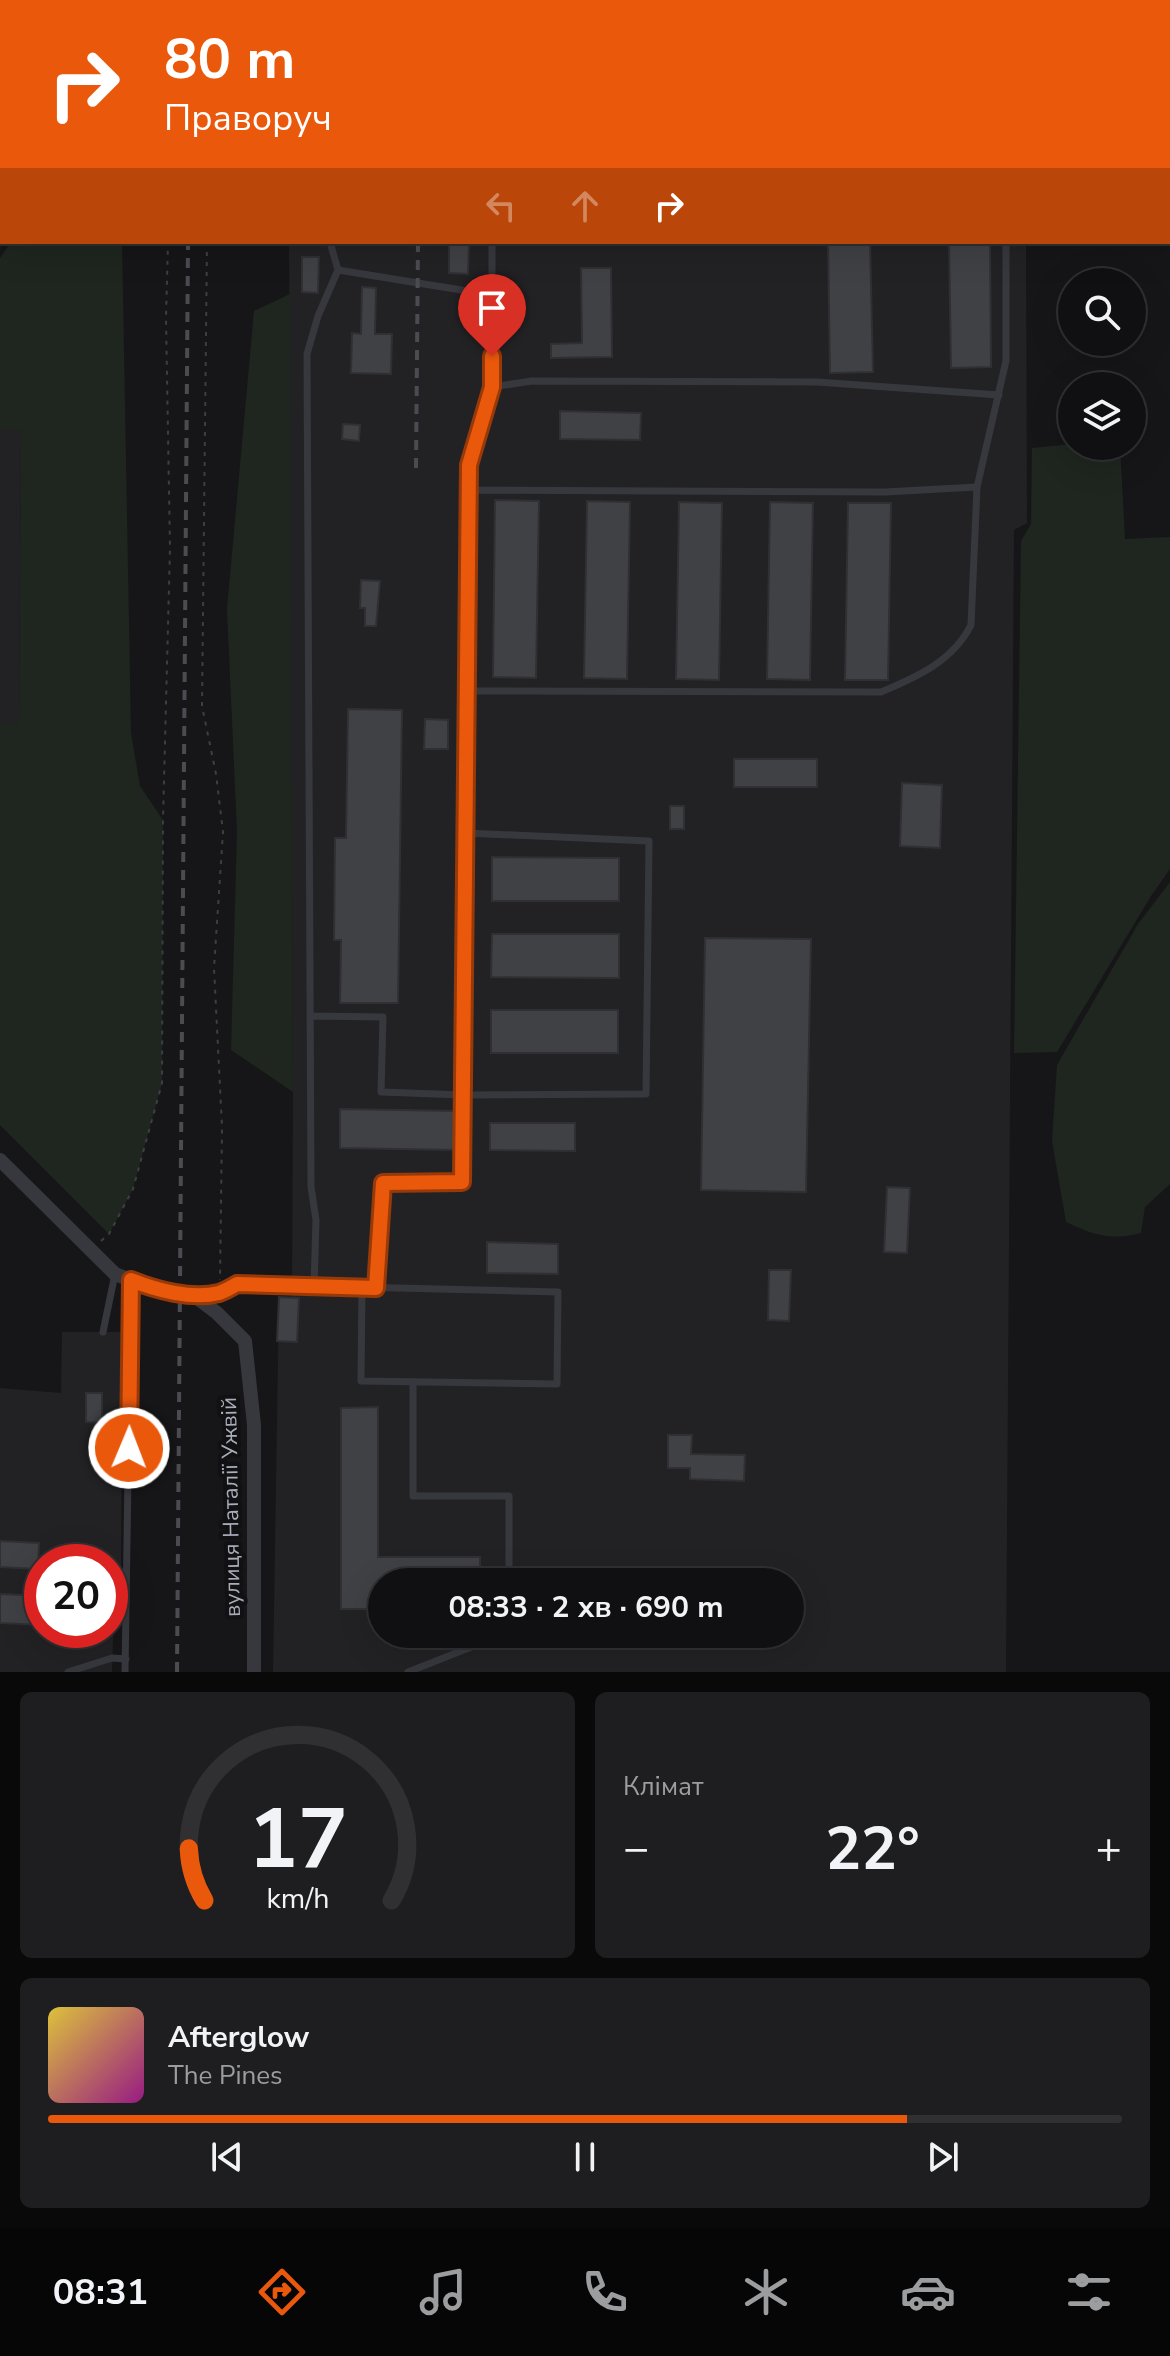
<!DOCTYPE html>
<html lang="uk">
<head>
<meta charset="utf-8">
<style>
	body { margin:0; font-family:"Nunito Sans",sans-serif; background:#1e1e20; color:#f1f3f6; height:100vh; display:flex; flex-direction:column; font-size:30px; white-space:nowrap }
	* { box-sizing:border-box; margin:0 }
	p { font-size:26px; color:#9c9d9f }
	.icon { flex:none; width:44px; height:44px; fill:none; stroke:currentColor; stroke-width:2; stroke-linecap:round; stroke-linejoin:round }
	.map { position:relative; height:1672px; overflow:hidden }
	.panel { display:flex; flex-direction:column; gap:20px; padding:20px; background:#09090a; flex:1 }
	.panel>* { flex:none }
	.top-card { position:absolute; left:0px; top:0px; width:1170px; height:244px; box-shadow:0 8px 32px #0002,0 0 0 2px #303032; background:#ea580c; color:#fff; overflow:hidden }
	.fabs { position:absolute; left:1058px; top:268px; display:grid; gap:16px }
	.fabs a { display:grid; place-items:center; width:88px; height:88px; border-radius:50%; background:#101012; box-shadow:0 8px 32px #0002,0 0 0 2px #303032; font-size:40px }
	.speed { position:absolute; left:24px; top:1544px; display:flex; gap:16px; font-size:40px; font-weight:700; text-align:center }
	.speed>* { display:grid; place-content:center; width:104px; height:104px; border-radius:50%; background:#101012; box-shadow:0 8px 32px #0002,0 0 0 2px #303032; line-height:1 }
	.speed .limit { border:12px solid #d22; background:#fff; color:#111 }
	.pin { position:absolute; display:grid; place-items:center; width:68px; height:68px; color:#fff; margin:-82px -34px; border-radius:50% 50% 50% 0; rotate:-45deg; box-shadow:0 0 8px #0007 }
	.pin .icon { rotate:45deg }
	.me { position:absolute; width:88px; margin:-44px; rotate:1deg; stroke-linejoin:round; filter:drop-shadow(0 0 6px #0008) }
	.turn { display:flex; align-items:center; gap:28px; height:168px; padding:0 32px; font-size:36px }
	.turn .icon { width:104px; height:104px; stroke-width:2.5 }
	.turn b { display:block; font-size:56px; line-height:68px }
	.lanes { display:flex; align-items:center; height:76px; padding:0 32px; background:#0003; justify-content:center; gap:40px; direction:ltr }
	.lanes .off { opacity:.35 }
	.big { font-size:60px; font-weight:700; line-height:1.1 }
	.panel .widget { flex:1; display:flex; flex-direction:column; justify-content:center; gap:12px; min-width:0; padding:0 28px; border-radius:12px; background:#1e1e20 }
	.panel .dial { align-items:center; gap:0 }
	.dial svg { height:208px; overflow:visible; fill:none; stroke:#303032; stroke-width:7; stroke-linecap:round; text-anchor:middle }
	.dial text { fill:#f1f3f6; stroke:none }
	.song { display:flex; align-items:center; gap:24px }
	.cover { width:96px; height:96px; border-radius:12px; background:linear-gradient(135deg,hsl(50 70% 55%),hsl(310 70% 35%)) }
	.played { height:8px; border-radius:4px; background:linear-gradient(90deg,#ea580c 80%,#303032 80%) }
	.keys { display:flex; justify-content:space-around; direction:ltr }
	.heat { display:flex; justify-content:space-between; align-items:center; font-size:44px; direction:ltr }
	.panel .tiles { flex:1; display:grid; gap:20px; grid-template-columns:1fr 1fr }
	.widget:last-child { grid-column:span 2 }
	.trip { position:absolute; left:368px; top:1568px; width:436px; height:80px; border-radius:40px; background:#101012; box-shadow:0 8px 32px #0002,0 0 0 2px #303032; font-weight:700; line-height:80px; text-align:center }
	.tabs { display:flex; height:128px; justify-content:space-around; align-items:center; background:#060607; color:#9c9d9f }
	.tabs .icon { width:56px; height:56px }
	.tabs .active { color:#ea580c }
	.tabs b { font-size:36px; color:#f1f3f6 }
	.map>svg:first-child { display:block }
	.built { fill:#222225; fill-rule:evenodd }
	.green { fill:#1e261f }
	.building { fill:#404145; stroke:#303034; stroke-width:2 }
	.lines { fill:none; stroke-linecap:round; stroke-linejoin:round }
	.path { stroke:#3d3f44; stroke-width:2; stroke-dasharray:4 6; stroke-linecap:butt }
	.service { stroke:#37383d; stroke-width:7 }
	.minor { stroke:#37383d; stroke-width:14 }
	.rail { stroke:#4a4c52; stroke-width:4; stroke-dasharray:10 8; stroke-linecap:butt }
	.route-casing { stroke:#983908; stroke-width:20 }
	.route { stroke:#ea580c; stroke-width:14 }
	.labels { text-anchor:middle; stroke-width:8; stroke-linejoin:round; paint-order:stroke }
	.street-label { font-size:22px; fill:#a8adb8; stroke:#111113 }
</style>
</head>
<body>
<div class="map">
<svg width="1170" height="1672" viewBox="0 0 1170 1672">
	<rect width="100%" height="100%" fill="#161618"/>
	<path class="built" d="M287,0H1030V2H287Z
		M289,242H1026L1027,523L1014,530L1006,1672H273L279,1297H292L293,1091ZM382,1582H790V1634H382Z
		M0,430H21L19,724H0Z
		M62,1332H122L121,1583H115L112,1672H0V1388L61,1393ZM42,1562H110V1630H42Z"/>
	<path class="green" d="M1031,0H1170V94H1168V2H1031Z
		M11,242H122L131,733L140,786L163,820L162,1083L133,1189L109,1234L0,1125V724L19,723L21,430H0V258Z
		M290,294L293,1091V1092L231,1050L237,832L227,609L254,311Z
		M1072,444V446H1120L1125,539L1170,537V869L1151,896L1057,1052L1014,1053L1021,541L1031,524L1032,448Z
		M1170,882V1184L1145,1207L1141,1233C1111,1241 1093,1235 1066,1222L1052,1141L1057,1065L1138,924Z"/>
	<path class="building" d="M449,242H469L468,274L449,273Z
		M828,242H870L873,372L830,373Z
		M949,242H990L991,367L951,368Z
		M302,257H319L318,293L302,292Z
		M581,268H611L612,357L551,358V344L582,343Z
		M362,287L376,288L375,334H392L391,374L351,373L352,333L361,334Z
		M560,411L641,413L640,440L560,439Z
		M343,424L360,425L359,441L342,439Z
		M495,500L539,501L536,678L493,677Z
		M587,501L630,502L627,679L584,678Z
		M679,502L722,503L719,680L676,679Z
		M770,502L813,503L810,680L767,679Z
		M848,503H891L888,680H845Z
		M361,580L380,581L376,626H365V608H360Z
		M348,709L402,710L398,1003H340L341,940H334L335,838H346Z
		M425,719L448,720V749H424Z
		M734,759H817V787H734Z
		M902,783L942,785L940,848L900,846Z
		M670,806H684V829H670Z
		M492,857L619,858V901H492Z
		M492,934H619V978L491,977Z
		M705,938L811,939L806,1192L701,1190Z
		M491,1010H618V1053H491Z
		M340,1109L456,1111L455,1150L340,1148Z
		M490,1123H575V1151L490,1150Z
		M887,1187L910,1188L907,1253L884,1252Z
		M487,1242L558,1244V1274L487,1273Z
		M769,1270H791L789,1321L768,1320Z
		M279,1297L299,1298L297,1342L277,1341Z
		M86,1393H102V1423L86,1422Z
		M378,1407V1557H480V1582H382V1609H341V1408Z
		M668,1435H692L691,1454L745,1455L744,1481L690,1479V1468H668Z
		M0,1541L39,1543L38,1569L0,1567Z
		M0,1594L42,1596V1625L0,1623Z"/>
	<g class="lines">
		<path class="path" d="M173,2V0
			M221,2V0
			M207,242L202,706L216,774L223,832L214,968L222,1127L220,1280
			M101,1241L109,1234L133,1189L162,1083L163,820L170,548L166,318L168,242"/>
		<path class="service" d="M491,0V2
			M1006,0V2
			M338,270L492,295
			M492,387L532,381L817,382L999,395
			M469,490L885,492L977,487
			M467,691L881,692C917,677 953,661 971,625L977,487L1006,361V242
			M310,1016L383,1017L381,1092L463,1095L646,1094L649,841L465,833
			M314,1287L316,1220L311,1187L307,354L318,316L338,270L330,242
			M376,1288L383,1183L462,1182L469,465L492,387V242
			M196,1295L220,1293L237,1284L558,1292L557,1384L361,1381L362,1287
			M103,1332L115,1274
			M413,1382V1496H509V1582
			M68,1672L112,1658L126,1659
			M125,1672L131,1280
			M408,1672L504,1634"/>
		<path class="minor" d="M0,1160L115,1274L144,1285L193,1295L217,1313L245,1341L254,1425V1672"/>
		<path class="rail" d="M190,2V0
			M421,2V0
			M416,468L418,242
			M177,1672L188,242"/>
	</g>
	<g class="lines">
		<g class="route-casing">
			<path id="route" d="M129,1448L131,1280C156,1290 192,1300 219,1293C225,1291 232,1287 237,1284L376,1288L383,1183L462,1182L469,465L492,387V356"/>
		</g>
		<use href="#route" class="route"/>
	</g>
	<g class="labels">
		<g class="street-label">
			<text transform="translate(230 1507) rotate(-91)" y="8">вулиця Наталії Ужвій</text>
		</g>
	</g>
</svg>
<div class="fabs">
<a><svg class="icon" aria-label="search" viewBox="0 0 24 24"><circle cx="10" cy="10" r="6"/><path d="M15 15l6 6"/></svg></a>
<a><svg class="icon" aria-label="layers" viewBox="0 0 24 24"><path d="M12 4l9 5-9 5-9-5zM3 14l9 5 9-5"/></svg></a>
</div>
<div class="speed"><div class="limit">20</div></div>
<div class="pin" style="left:492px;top:356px;background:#d93025"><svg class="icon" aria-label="arrive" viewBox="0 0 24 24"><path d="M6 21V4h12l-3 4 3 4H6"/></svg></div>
<svg class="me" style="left:129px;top:1448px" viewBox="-20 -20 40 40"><circle r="17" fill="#ea580c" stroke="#fff" stroke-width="3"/><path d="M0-11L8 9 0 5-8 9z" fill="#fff"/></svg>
<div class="trip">08:33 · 2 хв · 690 m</div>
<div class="top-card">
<div class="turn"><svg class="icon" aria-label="right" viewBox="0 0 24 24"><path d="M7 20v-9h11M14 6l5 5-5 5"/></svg><div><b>80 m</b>Праворуч</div></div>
<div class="lanes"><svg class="icon off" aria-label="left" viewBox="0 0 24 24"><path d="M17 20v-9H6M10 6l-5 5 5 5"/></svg><svg class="icon off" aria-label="ahead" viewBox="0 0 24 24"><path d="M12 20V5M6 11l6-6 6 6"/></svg><svg class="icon" aria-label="right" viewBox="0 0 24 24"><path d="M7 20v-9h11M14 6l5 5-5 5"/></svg></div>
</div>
</div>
<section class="panel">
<div class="tiles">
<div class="widget dial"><svg viewBox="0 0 100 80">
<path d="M14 69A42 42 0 1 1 86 69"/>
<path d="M14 69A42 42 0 0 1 8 49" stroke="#ea580c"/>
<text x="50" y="56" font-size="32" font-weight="700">17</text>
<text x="50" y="72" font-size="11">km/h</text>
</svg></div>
<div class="widget"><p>Клімат</p>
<div class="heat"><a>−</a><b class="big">22°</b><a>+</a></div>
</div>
<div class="widget">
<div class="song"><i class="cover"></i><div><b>Afterglow</b><p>The Pines</p></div></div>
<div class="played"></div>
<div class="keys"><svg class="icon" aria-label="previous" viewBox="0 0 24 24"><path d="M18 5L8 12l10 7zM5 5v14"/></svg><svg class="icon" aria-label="pause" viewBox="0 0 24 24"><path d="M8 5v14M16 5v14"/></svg><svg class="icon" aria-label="next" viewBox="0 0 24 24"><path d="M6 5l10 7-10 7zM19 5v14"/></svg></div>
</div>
</div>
</section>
<nav class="tabs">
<b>08:31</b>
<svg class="icon active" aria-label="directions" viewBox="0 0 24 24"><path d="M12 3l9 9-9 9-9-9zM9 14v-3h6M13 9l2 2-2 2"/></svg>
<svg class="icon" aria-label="music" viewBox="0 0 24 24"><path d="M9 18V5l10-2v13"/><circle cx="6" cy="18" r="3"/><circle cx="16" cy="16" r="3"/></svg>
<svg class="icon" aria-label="phone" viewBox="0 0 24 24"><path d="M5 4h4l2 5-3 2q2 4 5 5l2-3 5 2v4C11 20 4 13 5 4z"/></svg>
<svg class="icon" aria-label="climate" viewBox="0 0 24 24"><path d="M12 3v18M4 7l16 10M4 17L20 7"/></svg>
<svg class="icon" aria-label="car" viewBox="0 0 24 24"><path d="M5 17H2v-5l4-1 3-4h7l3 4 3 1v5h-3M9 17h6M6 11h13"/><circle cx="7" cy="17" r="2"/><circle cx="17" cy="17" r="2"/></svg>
<svg class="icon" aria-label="filters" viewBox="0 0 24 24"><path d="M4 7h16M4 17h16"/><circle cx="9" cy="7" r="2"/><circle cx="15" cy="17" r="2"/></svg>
</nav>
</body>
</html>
